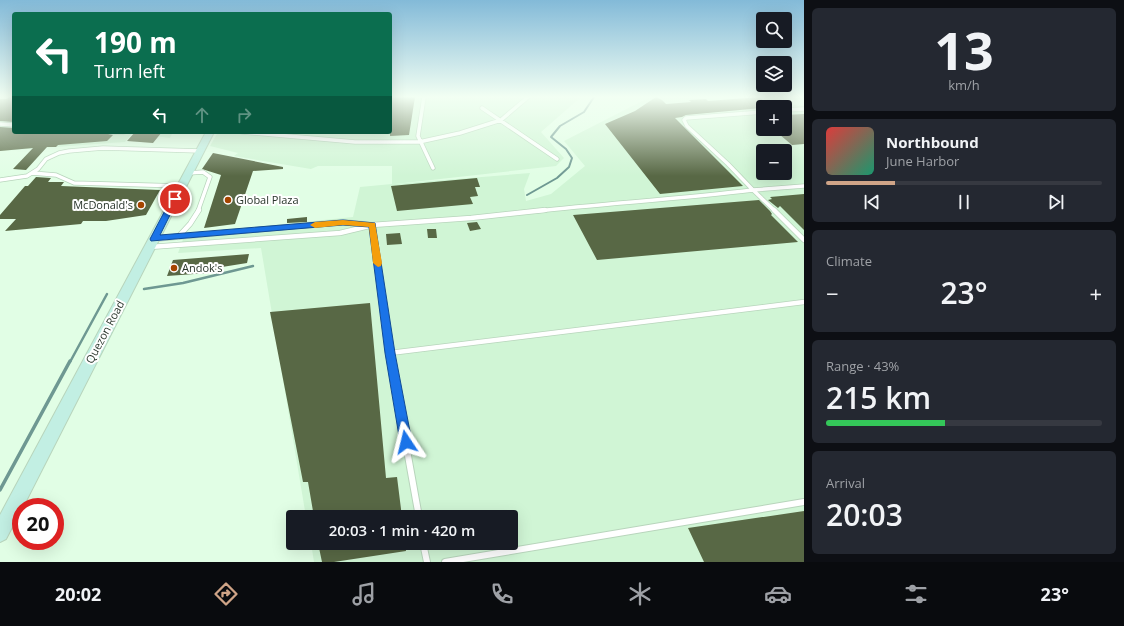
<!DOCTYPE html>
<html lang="en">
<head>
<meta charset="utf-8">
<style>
	body { margin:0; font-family:"Open Sans",sans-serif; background:#242831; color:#f1f3f6; height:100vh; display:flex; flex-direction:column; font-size:15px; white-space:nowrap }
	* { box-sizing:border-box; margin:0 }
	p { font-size:13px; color:#9ea1a6 }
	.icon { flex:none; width:22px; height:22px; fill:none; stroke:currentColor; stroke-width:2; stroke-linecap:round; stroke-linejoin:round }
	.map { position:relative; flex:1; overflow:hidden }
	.sheet { display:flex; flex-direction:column; gap:8px; padding:8px; background:#0d0f14; width:320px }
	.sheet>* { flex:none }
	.banner { position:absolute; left:12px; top:12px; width:380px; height:122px; border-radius:4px; box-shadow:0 4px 16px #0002; background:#0b6e4f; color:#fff; overflow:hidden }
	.fabs { position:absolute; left:756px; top:12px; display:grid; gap:8px }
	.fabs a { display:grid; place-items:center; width:36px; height:36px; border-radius:4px; background:#171b24; box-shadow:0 4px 16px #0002; font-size:20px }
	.speed { position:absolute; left:12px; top:498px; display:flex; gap:8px; font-size:20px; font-weight:700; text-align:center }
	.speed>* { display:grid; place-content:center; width:52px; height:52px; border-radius:50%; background:#171b24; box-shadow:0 4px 16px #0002; line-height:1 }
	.speed .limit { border:6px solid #d22; background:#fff; color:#111 }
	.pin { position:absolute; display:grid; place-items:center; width:34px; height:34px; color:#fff; margin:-17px; border:2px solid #fff; border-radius:50%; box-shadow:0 1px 4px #0007 }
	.me { position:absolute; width:44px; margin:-22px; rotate:350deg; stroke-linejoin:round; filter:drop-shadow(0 0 3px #0008) }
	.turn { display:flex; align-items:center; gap:14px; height:84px; padding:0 16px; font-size:18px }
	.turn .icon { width:52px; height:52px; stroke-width:2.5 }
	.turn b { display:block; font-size:28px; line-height:34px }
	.lanes { display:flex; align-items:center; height:38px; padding:0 16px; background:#0003; justify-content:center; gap:20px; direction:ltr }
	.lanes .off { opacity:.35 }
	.big { font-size:30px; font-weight:600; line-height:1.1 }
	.sheet .tile { flex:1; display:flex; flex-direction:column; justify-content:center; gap:6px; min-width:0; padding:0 14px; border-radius:6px; background:#242831 }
	.sheet .dial { align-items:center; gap:0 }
	.dial b { font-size:52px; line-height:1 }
	.song { display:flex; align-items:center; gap:12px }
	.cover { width:48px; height:48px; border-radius:6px; background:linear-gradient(135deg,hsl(0 70% 55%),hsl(160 70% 35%)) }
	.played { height:4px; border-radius:2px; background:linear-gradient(90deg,#cfa487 25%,#363941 25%) }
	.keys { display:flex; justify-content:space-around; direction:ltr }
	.heat { display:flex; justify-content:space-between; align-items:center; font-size:22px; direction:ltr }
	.charge { height:6px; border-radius:3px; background:linear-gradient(90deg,#34c759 43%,#363941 0) }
	.trip { position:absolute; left:286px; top:510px; width:232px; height:40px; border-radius:4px; background:#171b24; box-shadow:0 4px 16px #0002; font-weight:600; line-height:40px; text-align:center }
	.menu { display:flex; height:64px; justify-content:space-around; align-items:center; background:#090b0e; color:#9ea1a6 }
	.menu .icon { width:28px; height:28px }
	.menu .selected { color:#cfa487 }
	.menu b { font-size:18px; color:#f1f3f6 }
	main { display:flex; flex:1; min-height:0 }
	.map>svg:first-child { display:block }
	.built { fill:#d0f5d5; fill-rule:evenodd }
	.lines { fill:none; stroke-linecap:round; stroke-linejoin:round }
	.stream-far2 { stroke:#6e9892; stroke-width:2 }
	.stream-far1 { stroke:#6e9892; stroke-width:2.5 }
	.stream { stroke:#6e9892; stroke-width:3.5 }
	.building { fill:#586845 }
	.service-far2-casing { stroke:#b8d5bc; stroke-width:5 }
	.service-far1-casing { stroke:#b8d5bc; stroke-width:6 }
	.service-casing { stroke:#b8d5bc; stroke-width:8 }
	.secondary-casing { stroke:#b8d5bc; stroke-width:2 }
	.service-far2 { stroke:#fff; stroke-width:3.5 }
	.service-far1 { stroke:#fff; stroke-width:4.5 }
	.service { stroke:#fff; stroke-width:6 }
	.secondary { fill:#c2efe3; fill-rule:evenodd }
	.route { fill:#1a73e8; stroke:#114b97 }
	.slow { fill:#f59e0b }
	.poi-dot { fill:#a54400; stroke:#fff; stroke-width:1.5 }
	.labels { text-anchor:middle; stroke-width:4; stroke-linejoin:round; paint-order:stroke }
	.poi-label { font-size:11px; fill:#28342a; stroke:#fff; text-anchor:start }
	.street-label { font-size:11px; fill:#28342a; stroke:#fff }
</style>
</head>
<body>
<main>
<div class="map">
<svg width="804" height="562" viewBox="0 0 804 562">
	<rect width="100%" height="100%" fill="#e1fee5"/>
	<path class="built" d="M0,97H14V132H173L170,138L132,133L125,142L0,151Z
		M390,97H581L541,132L564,158L556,166L395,184L530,173L524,189L526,201L551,194L585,166L564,141L650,97H680L804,106V562H314L311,543H511V517H306L261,248L178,253L185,234L353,217L360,187L392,184V166H318L311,169L234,156L238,153L210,146L218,132H390ZM763,107H785V129H763ZM763,151H785V173H763Z"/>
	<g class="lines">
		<path class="stream-far2" d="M527,195L557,178L569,167L572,158L566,149L551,137L560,126L584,112L594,97"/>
		<path class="stream-far1" d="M144,289L183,283L253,266
			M70,362L107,294"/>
		<path class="stream" d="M0,490L70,361"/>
	</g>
	<path class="building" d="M9,97H14V122L0,121V99H7Z
		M390,97H415L409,135L390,136Z
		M656,97L662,100L666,104L691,102L689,100L706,99L708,101L759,97L772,107L686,115L682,117L675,118L743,186L660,194L605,124L635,111Z
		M804,114V144L792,145L773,129H785V115Z
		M0,127L14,128V132H104L113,135L107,141L58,145L56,147H47L26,170L13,169L33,148L0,151Z
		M135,132H162L153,143L127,141Z
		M213,153L283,167V169L253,171L235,224L204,228L221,175L202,169Z
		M36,177L51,178L48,182H64L61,186L160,190L146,215L106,221H83L81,224L5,231L16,219H0V215L25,186H28Z
		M477,178L480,187H475L478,196L470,197L473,204L397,211L391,186Z
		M804,194V230L780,206L778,208L768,200L772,199L770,197Z
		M759,200L770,211L772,214L771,215L798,242L597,260L573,215Z
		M307,217V222L287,223V219Z
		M477,222L481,229L470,231L467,223Z
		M427,229H436L437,238H428Z
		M400,233L402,244L387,245L386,234Z
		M249,254L247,263L222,267L221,270H208V273L167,276L173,260Z
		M370,303L386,478L397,477L402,517H314L308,482H303L270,312Z
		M804,511V562H704L688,528Z
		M318,543H405L406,551L334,562H322Z"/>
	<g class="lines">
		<g class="service-far2-casing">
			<path id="service-far2" d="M424,97L418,136L433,168
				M482,108L557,159
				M785,110L804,109
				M0,124L14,125
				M110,132H124
				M242,132L355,142H419L460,133L501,120L528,97
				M32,173L56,175L74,183L182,186
				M189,173L203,172L210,177L198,211
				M0,180L27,176L38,169L46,159L59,153L69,151L103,148L200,151
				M753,190L775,211
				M753,190L804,186
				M536,211C608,203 681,199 753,190L728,164L687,126L684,120L686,118L763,112"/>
		</g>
		<g class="service-far1-casing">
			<path id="service-far1" d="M774,210L804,240
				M372,225L392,362
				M178,237L190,224L199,210
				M154,239L343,222L372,225L471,218L545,210
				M150,247L340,233L369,226
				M390,353L804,302"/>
		</g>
		<g class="service-casing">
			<path id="service" d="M391,361L419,517
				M423,543L427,562
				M445,562L804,502"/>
		</g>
		<g class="secondary-casing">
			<path id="secondary" d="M206,132H214L23,507H21V510L6,539L0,542V515Z"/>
		</g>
		<use href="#service-far2" class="service-far2"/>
		<use href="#service-far1" class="service-far1"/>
		<use href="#service" class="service"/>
		<use href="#secondary" class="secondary"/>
	</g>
	<linearGradient id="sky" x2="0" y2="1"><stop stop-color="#83bad8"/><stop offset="0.55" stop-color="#f2fff3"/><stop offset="1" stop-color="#f2fff3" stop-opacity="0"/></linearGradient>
	<rect width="804" height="176" fill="url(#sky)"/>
	<path class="route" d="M175,197L178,199L160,235L343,220L375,223L395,353L412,442L410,447L406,448L402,447L400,442L385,353L369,227L343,225L151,241L150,239L171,199Z"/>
	<path class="slow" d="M343,220L375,223L382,263L381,266L378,267L373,263L369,227L343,225L315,228L310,225L315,222Z"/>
	<g class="poi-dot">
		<circle cx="228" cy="200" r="4"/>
		<circle cx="141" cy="205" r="4"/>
		<circle cx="174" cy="268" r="4"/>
	</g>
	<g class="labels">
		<g class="poi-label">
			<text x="236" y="204">Global Plaza</text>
			<text x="133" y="209" text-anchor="end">McDonald's</text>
			<text x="182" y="272">Andok's</text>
		</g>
		<g class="street-label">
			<text transform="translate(105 332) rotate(-62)" y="4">Quezon Road</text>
		</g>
	</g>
</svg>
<div class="fabs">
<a><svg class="icon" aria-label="search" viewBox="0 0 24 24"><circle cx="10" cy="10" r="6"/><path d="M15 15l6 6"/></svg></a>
<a><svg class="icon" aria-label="layers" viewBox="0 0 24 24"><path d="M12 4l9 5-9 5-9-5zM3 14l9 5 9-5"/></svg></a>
<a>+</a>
<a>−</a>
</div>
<div class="speed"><div class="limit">20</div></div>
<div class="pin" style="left:175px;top:199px;background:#d93025"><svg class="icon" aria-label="arrive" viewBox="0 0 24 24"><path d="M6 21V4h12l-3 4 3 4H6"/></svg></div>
<svg class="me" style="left:406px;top:442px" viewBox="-20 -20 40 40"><path d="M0-17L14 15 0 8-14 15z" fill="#1a73e8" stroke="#fff" stroke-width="4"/></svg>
<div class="trip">20:03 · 1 min · 420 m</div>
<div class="banner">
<div class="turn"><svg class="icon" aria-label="left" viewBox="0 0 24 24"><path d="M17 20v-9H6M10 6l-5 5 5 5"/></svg><div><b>190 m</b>Turn left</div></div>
<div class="lanes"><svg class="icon" aria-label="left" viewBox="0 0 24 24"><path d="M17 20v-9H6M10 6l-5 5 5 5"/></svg><svg class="icon off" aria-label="ahead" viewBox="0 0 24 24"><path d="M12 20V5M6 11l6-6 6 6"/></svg><svg class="icon off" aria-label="right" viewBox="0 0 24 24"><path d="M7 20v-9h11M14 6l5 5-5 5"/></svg></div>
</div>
</div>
<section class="sheet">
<div class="tile dial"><b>13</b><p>km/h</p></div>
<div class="tile">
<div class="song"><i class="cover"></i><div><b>Northbound</b><p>June Harbor</p></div></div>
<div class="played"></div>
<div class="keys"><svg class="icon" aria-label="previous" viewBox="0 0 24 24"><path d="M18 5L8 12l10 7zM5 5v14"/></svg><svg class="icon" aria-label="pause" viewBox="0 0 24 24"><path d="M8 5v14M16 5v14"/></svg><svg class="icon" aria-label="next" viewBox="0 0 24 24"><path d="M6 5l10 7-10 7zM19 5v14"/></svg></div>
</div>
<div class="tile"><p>Climate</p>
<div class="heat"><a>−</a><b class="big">23°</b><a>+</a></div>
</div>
<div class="tile"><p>Range · 43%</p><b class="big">215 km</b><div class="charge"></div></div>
<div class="tile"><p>Arrival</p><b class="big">20:03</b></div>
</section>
</main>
<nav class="menu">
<b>20:02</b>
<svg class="icon selected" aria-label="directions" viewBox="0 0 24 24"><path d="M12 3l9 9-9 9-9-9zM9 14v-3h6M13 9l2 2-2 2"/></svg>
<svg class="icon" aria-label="music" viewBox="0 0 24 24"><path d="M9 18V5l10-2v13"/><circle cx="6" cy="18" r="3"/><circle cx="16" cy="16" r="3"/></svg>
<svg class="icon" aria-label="phone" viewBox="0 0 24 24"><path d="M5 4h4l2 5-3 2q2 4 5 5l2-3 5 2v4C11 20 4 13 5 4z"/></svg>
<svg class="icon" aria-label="climate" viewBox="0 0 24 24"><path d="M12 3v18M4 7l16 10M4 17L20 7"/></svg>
<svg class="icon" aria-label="car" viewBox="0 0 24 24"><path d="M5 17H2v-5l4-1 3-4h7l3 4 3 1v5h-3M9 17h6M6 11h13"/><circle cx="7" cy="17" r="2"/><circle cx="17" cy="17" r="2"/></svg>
<svg class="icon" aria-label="filters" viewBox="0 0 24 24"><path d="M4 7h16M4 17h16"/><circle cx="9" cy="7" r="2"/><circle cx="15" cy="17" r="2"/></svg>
<b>23°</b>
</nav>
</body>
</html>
